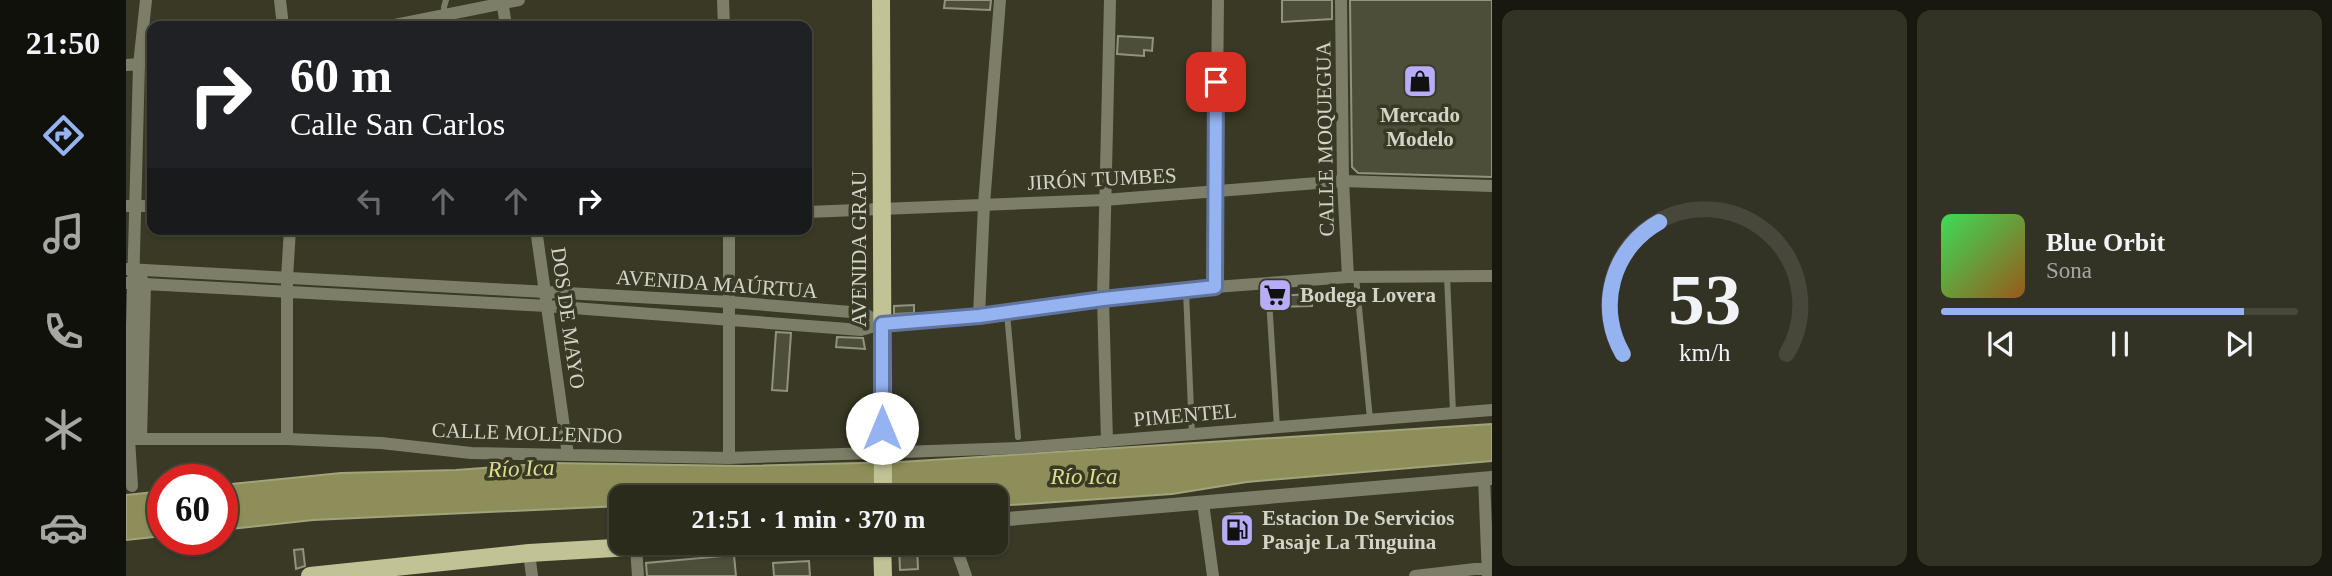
<!DOCTYPE html>
<html lang="es">
<head>
<meta charset="utf-8">
<style>
	body { margin:0; font-family:"Times New Roman",serif; background:#333325; color:#f1f3f6; height:100vh; display:flex; flex-direction:column; font-size:26px; white-space:nowrap }
	* { box-sizing:border-box; margin:0 }
	p { font-size:23px; color:#a6a7a3 }
	.icon { flex:none; width:38px; height:38px; fill:none; stroke:currentColor; stroke-width:2; stroke-linecap:round; stroke-linejoin:round }
	.map { position:relative; flex:1; overflow:hidden }
	.drawer { display:flex; flex-direction:column; gap:10px; padding:10px; background:#18180f; width:840px }
	.drawer>* { flex:none }
	.banner { position:absolute; left:21px; top:21px; width:665px; height:214px; border-radius:14px; box-shadow:0 2px 5px #0004,0 0 0 2px #47473b; background:#202124; color:#fff; overflow:hidden }
	.speed { position:absolute; left:21px; top:464px; display:flex; gap:14px; font-size:35px; font-weight:700; text-align:center }
	.speed>* { display:grid; place-content:center; width:91px; height:91px; border-radius:50%; background:#2b2b1c; box-shadow:0 2px 5px #0004,0 0 0 2px #47473b; line-height:1 }
	.speed .limit { border:10px solid #d22; background:#fff; color:#111 }
	.pin { position:absolute; display:grid; place-items:center; width:60px; height:60px; color:#fff; margin:-30px; border-radius:14px; box-shadow:0 4px 10px #0006 }
	.me { position:absolute; width:77px; margin:-38px; rotate:0deg; stroke-linejoin:round; filter:drop-shadow(0 0 5px #0008) }
	.turn { display:flex; align-items:center; gap:24px; height:147px; padding:0 28px; font-size:32px }
	.turn .icon { width:91px; height:91px; stroke-width:2.5 }
	.turn b { display:block; font-size:49px; line-height:60px }
	.lanes { display:flex; align-items:center; height:66px; padding:0 28px; background:#0003; justify-content:center; gap:35px; direction:ltr }
	.lanes .off { opacity:.35 }
	.drawer .card { flex:1; display:flex; flex-direction:column; justify-content:center; gap:10px; min-width:0; padding:0 24px; border-radius:14px; background:#333325 }
	.drawer .dial { align-items:center; gap:0 }
	.dial svg { height:182px; overflow:visible; fill:none; stroke:#47473b; stroke-width:7; stroke-linecap:round; text-anchor:middle }
	.dial text { fill:#f1f3f6; stroke:none }
	.song { display:flex; align-items:center; gap:21px }
	.cover { width:84px; height:84px; border-radius:10px; background:linear-gradient(135deg,hsl(130 70% 55%),hsl(30 70% 35%)) }
	.played { height:7px; border-radius:4px; background:linear-gradient(90deg,#95b2f1 85%,#47473b 85%) }
	.keys { display:flex; justify-content:space-around; direction:ltr }
	.drawer .tiles { flex:1; display:grid; gap:10px; grid-template-columns:repeat(2,1fr) }
	.trip { position:absolute; left:483px; top:485px; width:399px; height:70px; border-radius:14px; background:#2b2b1c; box-shadow:0 2px 5px #0004,0 0 0 2px #47473b; font-weight:700; line-height:70px; text-align:center }
	main { display:flex; flex:1; min-height:0 }
	.tab-bar { display:flex; flex-direction:column; width:126px; justify-content:space-around; align-items:center; background:#11110b; color:#a6a7a3 }
	.tab-bar .icon { width:49px; height:49px }
	.tab-bar .active { color:#95b2f1 }
	.tab-bar b { font-size:32px; color:#f1f3f6 }
	.map>svg:first-child { display:block }
	.water { fill:#8d8e59; stroke:#a2a37a; stroke-width:2 }
	.building { fill:#4d4e39; stroke:#92937c; stroke-width:2 }
	.lines { fill:none; stroke-linecap:round; stroke-linejoin:round }
	.service { stroke:#7d7e68; stroke-width:6 }
	.minor { stroke:#7d7e68; stroke-width:12 }
	.tertiary { stroke:#7d7e68; stroke-width:14 }
	.primary { stroke:#c1c395; stroke-width:18 }
	.route-casing { stroke:#61749d; stroke-width:18 }
	.route { stroke:#95b2f1; stroke-width:12 }
	.labels { text-anchor:middle; stroke-width:7; stroke-linejoin:round; paint-order:stroke }
	.poi-label { font-size:21px; font-weight:bold; fill:#d3d4c8; stroke:#393925; text-anchor:start }
	.street-label { font-size:21px; fill:#d3d4c8; stroke:#393925 }
	.water-label { font-size:23px; font-style:italic; fill:#dcde8d; stroke:#393925 }
</style>
</head>
<body>
<main>
<nav class="tab-bar">
<b>21:50</b>
<svg class="icon active" aria-label="directions" viewBox="0 0 24 24"><path d="M12 3l9 9-9 9-9-9zM9 14v-3h6M13 9l2 2-2 2"/></svg>
<svg class="icon" aria-label="music" viewBox="0 0 24 24"><path d="M9 18V5l10-2v13"/><circle cx="6" cy="18" r="3"/><circle cx="16" cy="16" r="3"/></svg>
<svg class="icon" aria-label="phone" viewBox="0 0 24 24"><path d="M5 4h4l2 5-3 2q2 4 5 5l2-3 5 2v4C11 20 4 13 5 4z"/></svg>
<svg class="icon" aria-label="climate" viewBox="0 0 24 24"><path d="M12 3v18M4 7l16 10M4 17L20 7"/></svg>
<svg class="icon" aria-label="car" viewBox="0 0 24 24"><path d="M5 17H2v-5l4-1 3-4h7l3 4 3 1v5h-3M9 17h6M6 11h13"/><circle cx="7" cy="17" r="2"/><circle cx="17" cy="17" r="2"/></svg>
</nav>
<div class="map">
<svg width="1366" height="576" viewBox="0 0 1366 576">
	<rect width="100%" height="100%" fill="#393925"/>
	<path class="water" d="M1366,424V461L1121,482L1046,494L870,506V497H495V506L187,520L96,530V485L215,473L330,470L425,463L618,466L774,462Z
		M37,491V536L0,540V495Z"/>
	<path class="building" d="M819,0H865L864,10L818,8Z
		M1156,0H1206V19L1156,22Z
		M1224,0H1366V177L1232,173L1226,167Z
		M992,36L1027,38L1026,51L1018,50V56L991,54Z
		M1186,294V306L1149,307L1148,296Z
		M788,305V313L768,314V306Z
		M650,332L665,333L661,391L646,390Z
		M711,337L737,338L739,349L710,347Z
		M1116,513L1119,534L1105,536V514Z
		M773,546H791L792,569L774,570Z
		M177,549L179,566L170,569L168,550Z
		M608,555L610,576H521L520,563Z
		M683,561L684,576H648L647,563Z"/>
	<g class="lines">
		<path class="service" d="M318,15V7L320,0
			M1321,276L1327,412
			M1230,277L1244,419
			M1142,283L1151,427
			M1060,291L1066,434
			M881,313L892,437"/>
		<path class="minor" d="M154,0L157,26
			M376,0L380,26
			M597,0L598,26
			M1215,0L1217,181L1222,277
			M264,26L393,0
			M0,65L26,63
			M0,206H26
			M681,212L978,200L1217,181L1366,186
			M410,229L442,455
			M603,229V458
			M0,269L604,302L737,313L756,324
			M15,278L19,284L15,439
			M0,283L421,306L735,330L756,324L853,316L977,299L1089,287L1222,277L1366,276
			M1089,287L1092,0
			M853,316L858,204L874,0
			M3,439H161L255,443L345,453L603,458L893,448L1366,410
			M161,439V278L164,229
			M981,441L977,299L984,0
			M1358,478L1362,576
			M6,486L3,439L13,65L20,0
			M1077,503L1087,576
			M828,542L840,576
			M510,547L512,576
			M403,553L406,576
			M1289,576L1366,567"/>
		<path class="tertiary" d="M870,520L1366,478"/>
		<path class="primary" d="M755,0L757,497
			M756,542L757,576
			M184,576L403,553L590,542"/>
	</g>
	<g class="lines">
		<g class="route-casing">
			<path id="route" d="M756,428V324L853,316L977,299L1089,287L1090,82"/>
		</g>
		<use href="#route" class="route"/>
	</g>
	<defs>
		<g id="shop-square" transform="scale(1.75)"><rect x="-9" y="-9" width="18" height="18" rx="4" fill="#b6acf8" stroke="#393925"/><path d="M-5-2.5h2.3a2.7 3.5 0 0 1 5.4 0H5L5.5 6h-11ZM-1.5-2.5h3a1.5 2.3 0 0 0-3 0Z" fill="#111"/></g>
		<g id="supermarket-square" transform="scale(1.75)"><rect x="-9" y="-9" width="18" height="18" rx="4" fill="#b6acf8" stroke="#393925"/><path d="M-6-5.5h2.5l.6 2H6L4.5 2H-2.5L-4.4-4H-6ZM-1.5 3.2a1.3 1.3 0 1 0 .1 0ZM3 3.2a1.3 1.3 0 1 0 .1 0Z" fill="#111"/></g>
		<g id="fuel-square" transform="scale(1.75)"><rect x="-9" y="-9" width="18" height="18" rx="4" fill="#b6acf8" stroke="#393925"/><path d="M-5.5-6h7V0h2V4h1.3V-2.5L3-4.5l.8-.8L6-3V5H2.5V1h-1V6h-7ZM-4.2-4.7v3.2H.2V-4.7Z" fill="#111"/></g>
	</defs>
	<g fill-rule="evenodd">
		<use href="#shop-square" x="1294" y="81"/>
		<use href="#supermarket-square" x="1149" y="295"/>
		<use href="#fuel-square" x="1111" y="530"/>
	</g>
	<g class="labels">
		<g class="poi-label">
			<text x="1294" y="122" text-anchor="middle">Mercado<tspan x="1294" dy="24">Modelo</tspan></text>
			<text x="1174" y="302">Bodega Lovera</text>
			<text x="1136" y="525">Estacion De Servicios<tspan x="1136" dy="24">Pasaje La Tinguina</tspan></text>
		</g>
		<g class="street-label">
			<text transform="translate(1199 139) rotate(-91)" y="7">CALLE MOQUEGUA</text>
			<text transform="translate(976 179) rotate(-3)" y="7">JIRÓN TUMBES</text>
			<text transform="translate(733 249) rotate(-90)" y="7">AVENIDA GRAU</text>
			<text transform="translate(591 284) rotate(4)" y="7">AVENIDA MAÚRTUA</text>
			<text transform="translate(442 318) rotate(82)" y="7">DOS DE MAYO</text>
			<text transform="translate(1059 415) rotate(-5)" y="7">PIMENTEL</text>
			<text transform="translate(401 433) rotate(2)" y="7">CALLE MOLLENDO</text>
		</g>
		<g class="water-label">
			<text transform="translate(395 468) rotate(-2)" y="8">Río Ica</text>
			<text x="958" y="484">Río Ica</text>
		</g>
	</g>
</svg>
<div class="speed"><div class="limit">60</div></div>
<div class="pin" style="left:1090px;top:82px;background:#d93025"><svg class="icon" aria-label="arrive" viewBox="0 0 24 24"><path d="M6 21V4h12l-3 4 3 4H6"/></svg></div>
<svg class="me" style="left:756px;top:428px" viewBox="-20 -20 40 40"><circle r="19" fill="#fff"/><path d="M0-13L10 11 0 6-10 11z" fill="#95b2f1"/></svg>
<div class="trip">21:51 · 1 min · 370 m</div>
<div class="banner">
<div class="turn"><svg class="icon" aria-label="right" viewBox="0 0 24 24"><path d="M7 20v-9h11M14 6l5 5-5 5"/></svg><div><b>60 m</b>Calle San Carlos</div></div>
<div class="lanes"><svg class="icon off" aria-label="left" viewBox="0 0 24 24"><path d="M17 20v-9H6M10 6l-5 5 5 5"/></svg><svg class="icon off" aria-label="ahead" viewBox="0 0 24 24"><path d="M12 20V5M6 11l6-6 6 6"/></svg><svg class="icon off" aria-label="ahead" viewBox="0 0 24 24"><path d="M12 20V5M6 11l6-6 6 6"/></svg><svg class="icon" aria-label="right" viewBox="0 0 24 24"><path d="M7 20v-9h11M14 6l5 5-5 5"/></svg></div>
</div>
</div>
<section class="drawer">
<div class="tiles">
<div class="card dial"><svg viewBox="0 0 100 80">
<path d="M14 69A42 42 0 1 1 86 69"/>
<path d="M14 69A42 42 0 0 1 30 11" stroke="#95b2f1"/>
<text x="50" y="56" font-size="32" font-weight="700">53</text>
<text x="50" y="72" font-size="11">km/h</text>
</svg></div>
<div class="card">
<div class="song"><i class="cover"></i><div><b>Blue Orbit</b><p>Sona</p></div></div>
<div class="played"></div>
<div class="keys"><svg class="icon" aria-label="previous" viewBox="0 0 24 24"><path d="M18 5L8 12l10 7zM5 5v14"/></svg><svg class="icon" aria-label="pause" viewBox="0 0 24 24"><path d="M8 5v14M16 5v14"/></svg><svg class="icon" aria-label="next" viewBox="0 0 24 24"><path d="M6 5l10 7-10 7zM19 5v14"/></svg></div>
</div>
</div>
</section>
</main>
</body>
</html>
